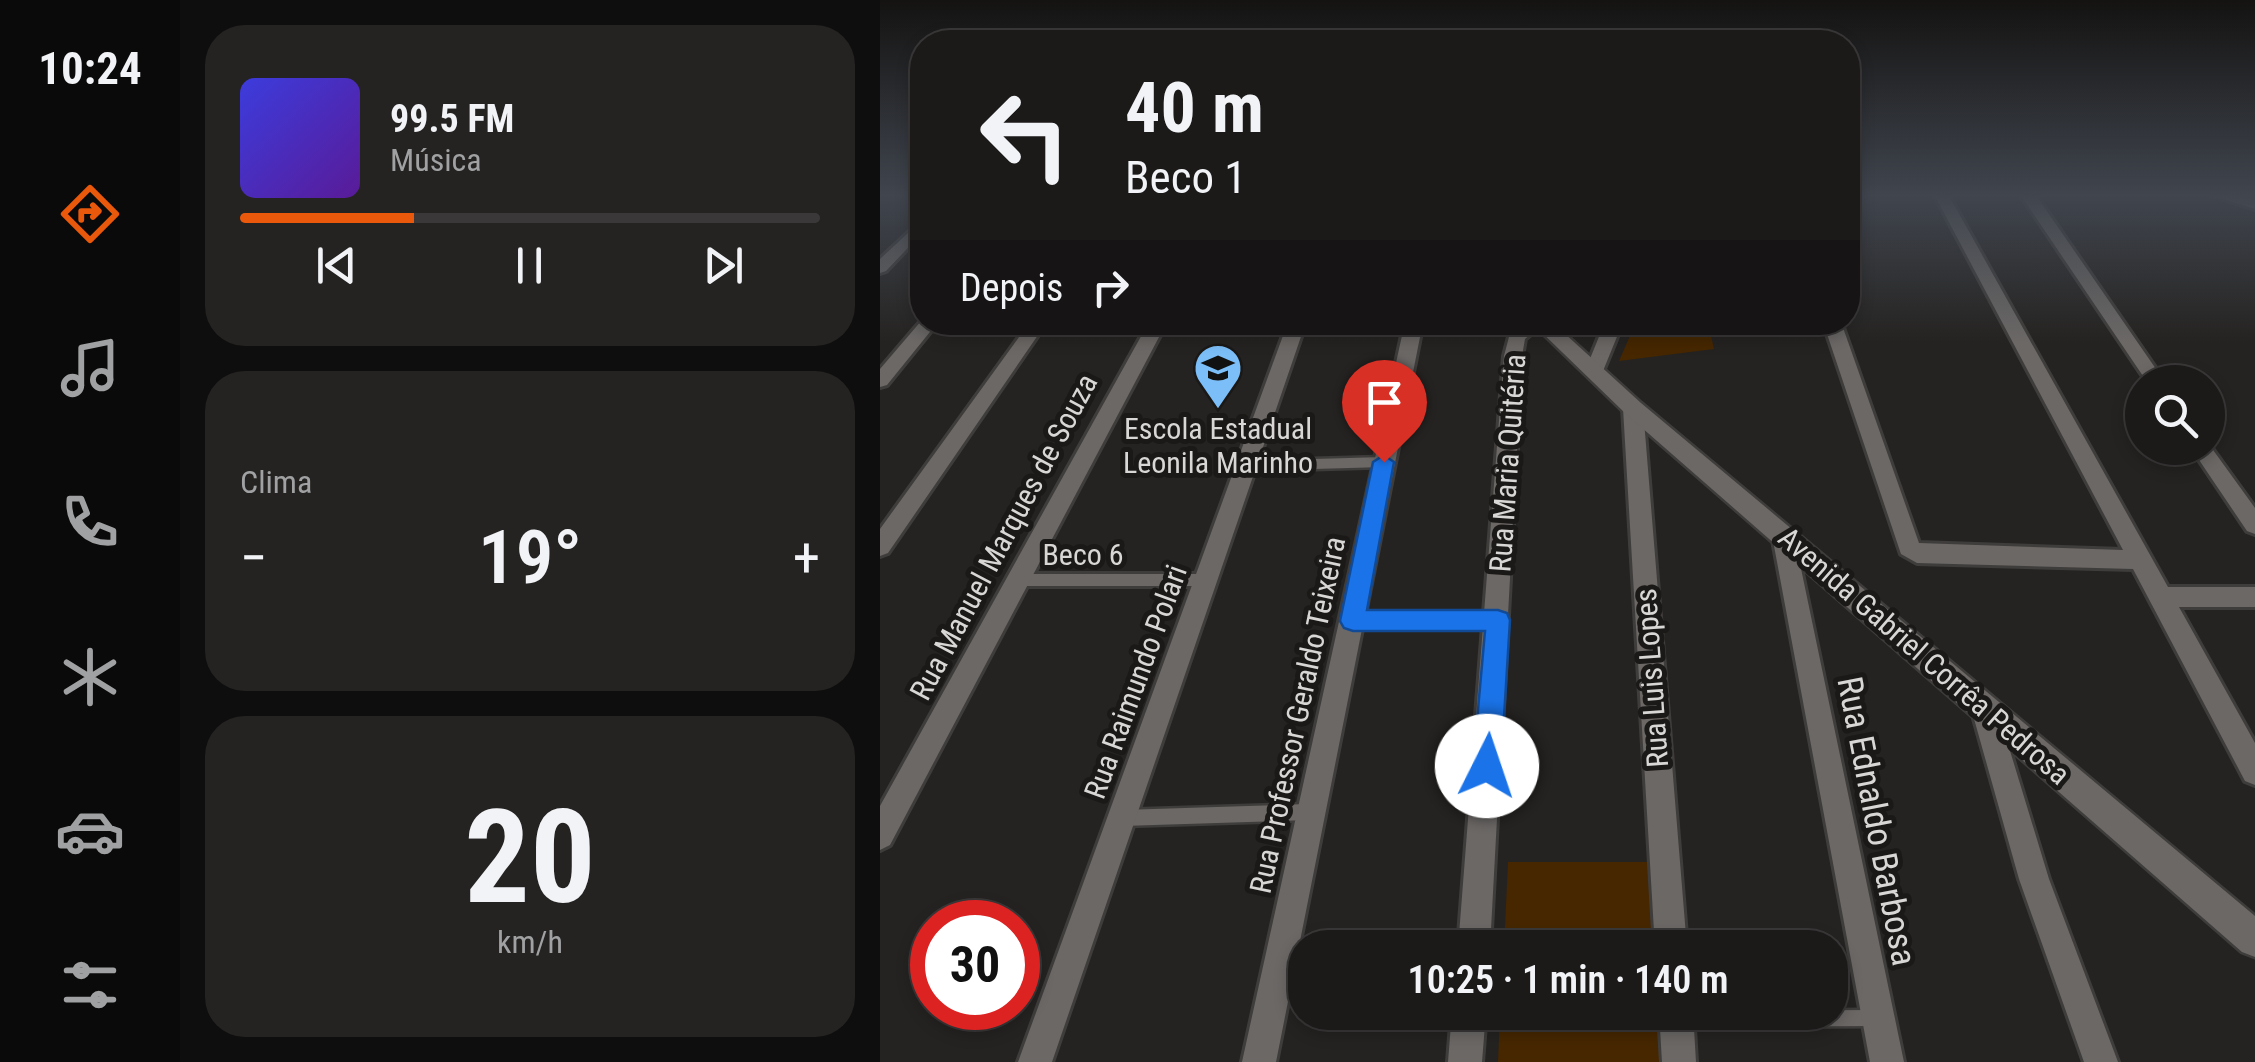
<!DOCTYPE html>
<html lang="pt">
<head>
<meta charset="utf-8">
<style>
	body { margin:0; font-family:"Roboto Condensed",sans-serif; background:#252322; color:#f1f3f6; height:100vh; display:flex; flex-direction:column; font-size:38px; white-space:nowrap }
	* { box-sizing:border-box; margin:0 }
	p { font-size:32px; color:#a0a1a2 }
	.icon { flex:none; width:55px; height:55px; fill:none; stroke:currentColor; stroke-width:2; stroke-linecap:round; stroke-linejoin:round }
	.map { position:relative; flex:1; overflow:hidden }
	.side { display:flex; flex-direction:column; gap:25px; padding:25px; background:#0f0e0e; width:700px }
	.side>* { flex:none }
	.hud { position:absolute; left:30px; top:30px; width:950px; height:305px; border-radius:40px; box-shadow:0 5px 15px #0003,0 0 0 2px #3a3838; background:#1c1a19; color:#f1f3f6; overflow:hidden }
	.buttons { position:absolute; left:1245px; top:365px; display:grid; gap:20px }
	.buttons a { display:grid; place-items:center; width:100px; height:100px; border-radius:50%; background:#1c1a19; box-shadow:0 5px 15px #0003,0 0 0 2px #3a3838; font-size:50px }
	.speed { position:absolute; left:30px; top:900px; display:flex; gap:20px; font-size:50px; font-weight:700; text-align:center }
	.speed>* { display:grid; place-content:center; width:130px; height:130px; border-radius:50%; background:#1c1a19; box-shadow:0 5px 15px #0003,0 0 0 2px #3a3838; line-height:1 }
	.speed .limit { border:15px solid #d22; background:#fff; color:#111 }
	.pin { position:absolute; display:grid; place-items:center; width:85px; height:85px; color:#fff; margin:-102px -42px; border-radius:50% 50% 50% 0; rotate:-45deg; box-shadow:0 0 10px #0007 }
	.pin .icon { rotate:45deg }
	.me { position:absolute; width:110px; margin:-55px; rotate:4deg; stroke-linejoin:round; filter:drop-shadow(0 0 8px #0008) }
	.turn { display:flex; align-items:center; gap:35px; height:210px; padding:0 50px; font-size:45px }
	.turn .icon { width:130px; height:130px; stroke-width:2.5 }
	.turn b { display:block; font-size:70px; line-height:85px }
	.then { display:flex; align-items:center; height:95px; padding:0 50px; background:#0003; gap:20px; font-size:38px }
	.big { font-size:75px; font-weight:600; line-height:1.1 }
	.side .tile { flex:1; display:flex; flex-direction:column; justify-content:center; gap:15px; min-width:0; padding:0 35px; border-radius:40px; background:#252322 }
	.side .dial { align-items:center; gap:0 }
	.dial b { font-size:130px; line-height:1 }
	.song { display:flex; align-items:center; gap:30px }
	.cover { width:120px; height:120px; border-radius:15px; background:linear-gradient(135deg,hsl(240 70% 55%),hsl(270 70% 35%)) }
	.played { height:10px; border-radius:5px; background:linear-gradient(90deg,#ea580c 30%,#3a3838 30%) }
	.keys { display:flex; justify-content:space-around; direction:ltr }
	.heat { display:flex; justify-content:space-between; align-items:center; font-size:55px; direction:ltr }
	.trip { position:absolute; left:408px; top:930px; width:560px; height:100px; border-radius:40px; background:#1c1a19; box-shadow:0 5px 15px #0003,0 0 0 2px #3a3838; font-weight:600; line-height:100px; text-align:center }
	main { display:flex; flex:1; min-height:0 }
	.tabs { display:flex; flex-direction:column; width:180px; justify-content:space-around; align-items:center; background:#0b0a0a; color:#a0a1a2 }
	.tabs .icon { width:70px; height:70px }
	.tabs .current { color:#ea580c }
	.tabs b { font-size:45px; color:#f1f3f6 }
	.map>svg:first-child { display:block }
	.green { fill:#462700 }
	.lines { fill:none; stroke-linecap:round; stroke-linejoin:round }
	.service-far2-casing { stroke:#3f3d3b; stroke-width:15 }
	.service-far1-casing { stroke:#3f3d3b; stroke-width:18 }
	.service-casing { stroke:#3f3d3b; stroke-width:21 }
	.minor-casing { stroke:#3f3d3b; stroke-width:6 }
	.tertiary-casing { stroke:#3f3d3b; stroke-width:5 }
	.service-far2 { stroke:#6b6866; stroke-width:10 }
	.service-far1 { stroke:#6b6866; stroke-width:12 }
	.service { stroke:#6b6866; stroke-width:16 }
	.minor { fill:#6b6866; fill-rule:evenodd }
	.tertiary { fill:#6b6866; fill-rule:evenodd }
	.route { fill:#1a73e8; stroke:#114b97; stroke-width:2.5 }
	.labels { text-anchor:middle; stroke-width:10; stroke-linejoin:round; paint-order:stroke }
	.poi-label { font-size:30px; fill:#d9d7d6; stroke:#1b1917 }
	.street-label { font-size:30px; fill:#d9d7d6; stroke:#1b1917 }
	.near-street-label { font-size:35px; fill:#d9d7d6; stroke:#1b1917 }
</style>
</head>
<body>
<main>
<nav class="tabs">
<b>10:24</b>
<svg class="icon current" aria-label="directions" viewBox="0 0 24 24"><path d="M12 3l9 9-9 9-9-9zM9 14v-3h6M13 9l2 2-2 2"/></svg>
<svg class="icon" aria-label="music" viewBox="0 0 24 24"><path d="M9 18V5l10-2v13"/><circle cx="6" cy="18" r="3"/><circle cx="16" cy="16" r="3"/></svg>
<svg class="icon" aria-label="phone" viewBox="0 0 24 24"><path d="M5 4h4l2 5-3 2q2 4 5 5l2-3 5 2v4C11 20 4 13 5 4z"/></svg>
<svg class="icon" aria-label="climate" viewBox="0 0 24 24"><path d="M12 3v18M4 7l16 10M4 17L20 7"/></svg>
<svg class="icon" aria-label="car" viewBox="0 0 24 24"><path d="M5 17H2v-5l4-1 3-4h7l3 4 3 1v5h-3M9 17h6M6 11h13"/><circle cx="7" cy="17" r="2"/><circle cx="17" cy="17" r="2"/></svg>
<svg class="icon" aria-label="filters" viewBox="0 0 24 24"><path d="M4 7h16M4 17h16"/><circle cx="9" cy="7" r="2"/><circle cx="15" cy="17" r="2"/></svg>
</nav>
<section class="side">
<div class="tile">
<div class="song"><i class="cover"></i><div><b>99.5 FM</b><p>Música</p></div></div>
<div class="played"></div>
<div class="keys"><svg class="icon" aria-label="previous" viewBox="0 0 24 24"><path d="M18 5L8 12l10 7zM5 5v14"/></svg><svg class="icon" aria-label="pause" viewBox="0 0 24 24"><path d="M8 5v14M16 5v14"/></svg><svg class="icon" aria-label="next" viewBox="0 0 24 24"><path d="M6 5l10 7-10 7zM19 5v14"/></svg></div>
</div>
<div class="tile"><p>Clima</p>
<div class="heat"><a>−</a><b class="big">19°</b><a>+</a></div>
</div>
<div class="tile dial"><b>20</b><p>km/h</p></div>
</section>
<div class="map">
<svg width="1375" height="1062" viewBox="0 0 1375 1062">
	<rect width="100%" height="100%" fill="#252321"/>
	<path class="green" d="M750,323H828L834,349L739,361L749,338Z
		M628,862H781L786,947L624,948Z
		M620,1013H790L793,1062H618Z"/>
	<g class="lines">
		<g class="service-far2-casing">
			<path id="service-far2" d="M366,466L504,462"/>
		</g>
		<g class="service-far1-casing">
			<path id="service-far1" d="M138,580H328
				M473,621H618"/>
		</g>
		<g class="service-casing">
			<path id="service" d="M242,818L428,812
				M801,1019L997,1018"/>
		</g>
		<g class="minor-casing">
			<path id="minor" d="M1054,194H1068L1288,587H1375V607H1299L1375,743V785L1365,781L1253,569L1037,563L1021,554L943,322H961L1039,543L1243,550Z
				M1140,194H1155L1285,382H1267Z
				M1328,194H1353L1375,200V209Z
				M42,220V233L6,271L0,273V259Z
				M42,320V322H58L7,385L0,387V369Z
				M150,322H167L8,553L0,556V529Z
				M269,322H287L10,845L0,850V806Z
				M408,322H426L172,1062H138Z
				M525,322H543L396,1062H362Z
				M649,322L658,328L645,339L642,356L610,948H578L624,356L630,333Z
				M725,322H743L723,371L714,377L705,371Z
				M753,401L763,408L807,948H775L743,408Z
				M1328,443L1375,508V534L1367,531L1311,448H1328Z
				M903,526L911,529L914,535L1024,1062H990L892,535L895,529Z
				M1104,696L1113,699L1117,708L1169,879L1238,1062H1204L1139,879L1091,708L1095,699Z
				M572,1012H606L602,1062H568Z
				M779,1012H813L816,1062H782Z"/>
		</g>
		<g class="tertiary-casing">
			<path id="tertiary" d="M651,322H672L761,403L1375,916V957L1362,952L745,413Z"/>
		</g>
		<use href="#service-far2" class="service-far2"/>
		<use href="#service-far1" class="service-far1"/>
		<use href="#service" class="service"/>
		<use href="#minor" class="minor"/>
		<use href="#tertiary" class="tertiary"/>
	</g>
	<linearGradient id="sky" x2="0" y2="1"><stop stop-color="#141312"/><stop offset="0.57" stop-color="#40454e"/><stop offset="1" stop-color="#40454e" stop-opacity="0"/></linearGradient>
	<rect width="1375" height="343" fill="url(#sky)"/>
	<path class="route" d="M504,455L514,462L487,610H618L627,613L630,620L621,766L617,776L607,780L597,776L593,766L605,631H473L464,628L460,621L493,462Z"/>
	<defs>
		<g id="school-pin" transform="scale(2.5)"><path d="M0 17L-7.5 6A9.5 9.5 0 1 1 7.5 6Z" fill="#7bbef8" stroke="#1b1917"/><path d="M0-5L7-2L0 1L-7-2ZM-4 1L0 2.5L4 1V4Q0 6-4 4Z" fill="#111"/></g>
	</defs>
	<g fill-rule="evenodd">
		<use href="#school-pin" x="338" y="368"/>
	</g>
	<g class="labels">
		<g class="poi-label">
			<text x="338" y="439">Escola Estadual<tspan x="338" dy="34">Leonila Marinho</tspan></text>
		</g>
		<g class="street-label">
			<text transform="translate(628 463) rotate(-86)" y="10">Rua Maria Quitéria</text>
			<text transform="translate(124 537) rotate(-62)" y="10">Rua Manuel Marques de Souza</text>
			<text x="203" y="565">Beco 6</text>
			<text transform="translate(1044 656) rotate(41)" y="10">Avenida Gabriel Corrêa Pedrosa</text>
			<text transform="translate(772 678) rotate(-94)" y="10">Rua Luis Lopes</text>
			<text transform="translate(256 682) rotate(-70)" y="10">Rua Raimundo Polari</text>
			<text transform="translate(418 715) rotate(-78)" y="10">Rua Professor Geraldo Teixeira</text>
		</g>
		<g class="near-street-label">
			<text transform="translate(997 821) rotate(79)" y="12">Rua Ednaldo Barbosa</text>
		</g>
	</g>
</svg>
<div class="buttons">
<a><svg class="icon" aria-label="search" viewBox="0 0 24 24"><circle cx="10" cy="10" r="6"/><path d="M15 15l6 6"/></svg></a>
</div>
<div class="speed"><div class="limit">30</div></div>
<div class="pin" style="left:504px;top:462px;background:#d93025"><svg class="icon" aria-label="arrive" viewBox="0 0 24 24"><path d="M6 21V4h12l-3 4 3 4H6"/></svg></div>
<svg class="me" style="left:607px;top:766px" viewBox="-20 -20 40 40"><circle r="19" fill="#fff"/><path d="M0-13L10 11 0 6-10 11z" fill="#1a73e8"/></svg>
<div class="trip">10:25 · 1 min · 140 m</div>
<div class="hud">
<div class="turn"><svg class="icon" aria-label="left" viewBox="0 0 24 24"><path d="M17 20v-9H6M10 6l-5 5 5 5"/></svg><div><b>40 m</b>Beco 1</div></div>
<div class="then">Depois<svg class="icon" aria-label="right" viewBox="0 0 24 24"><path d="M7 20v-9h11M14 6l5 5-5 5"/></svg></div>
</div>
</div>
</main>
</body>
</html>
